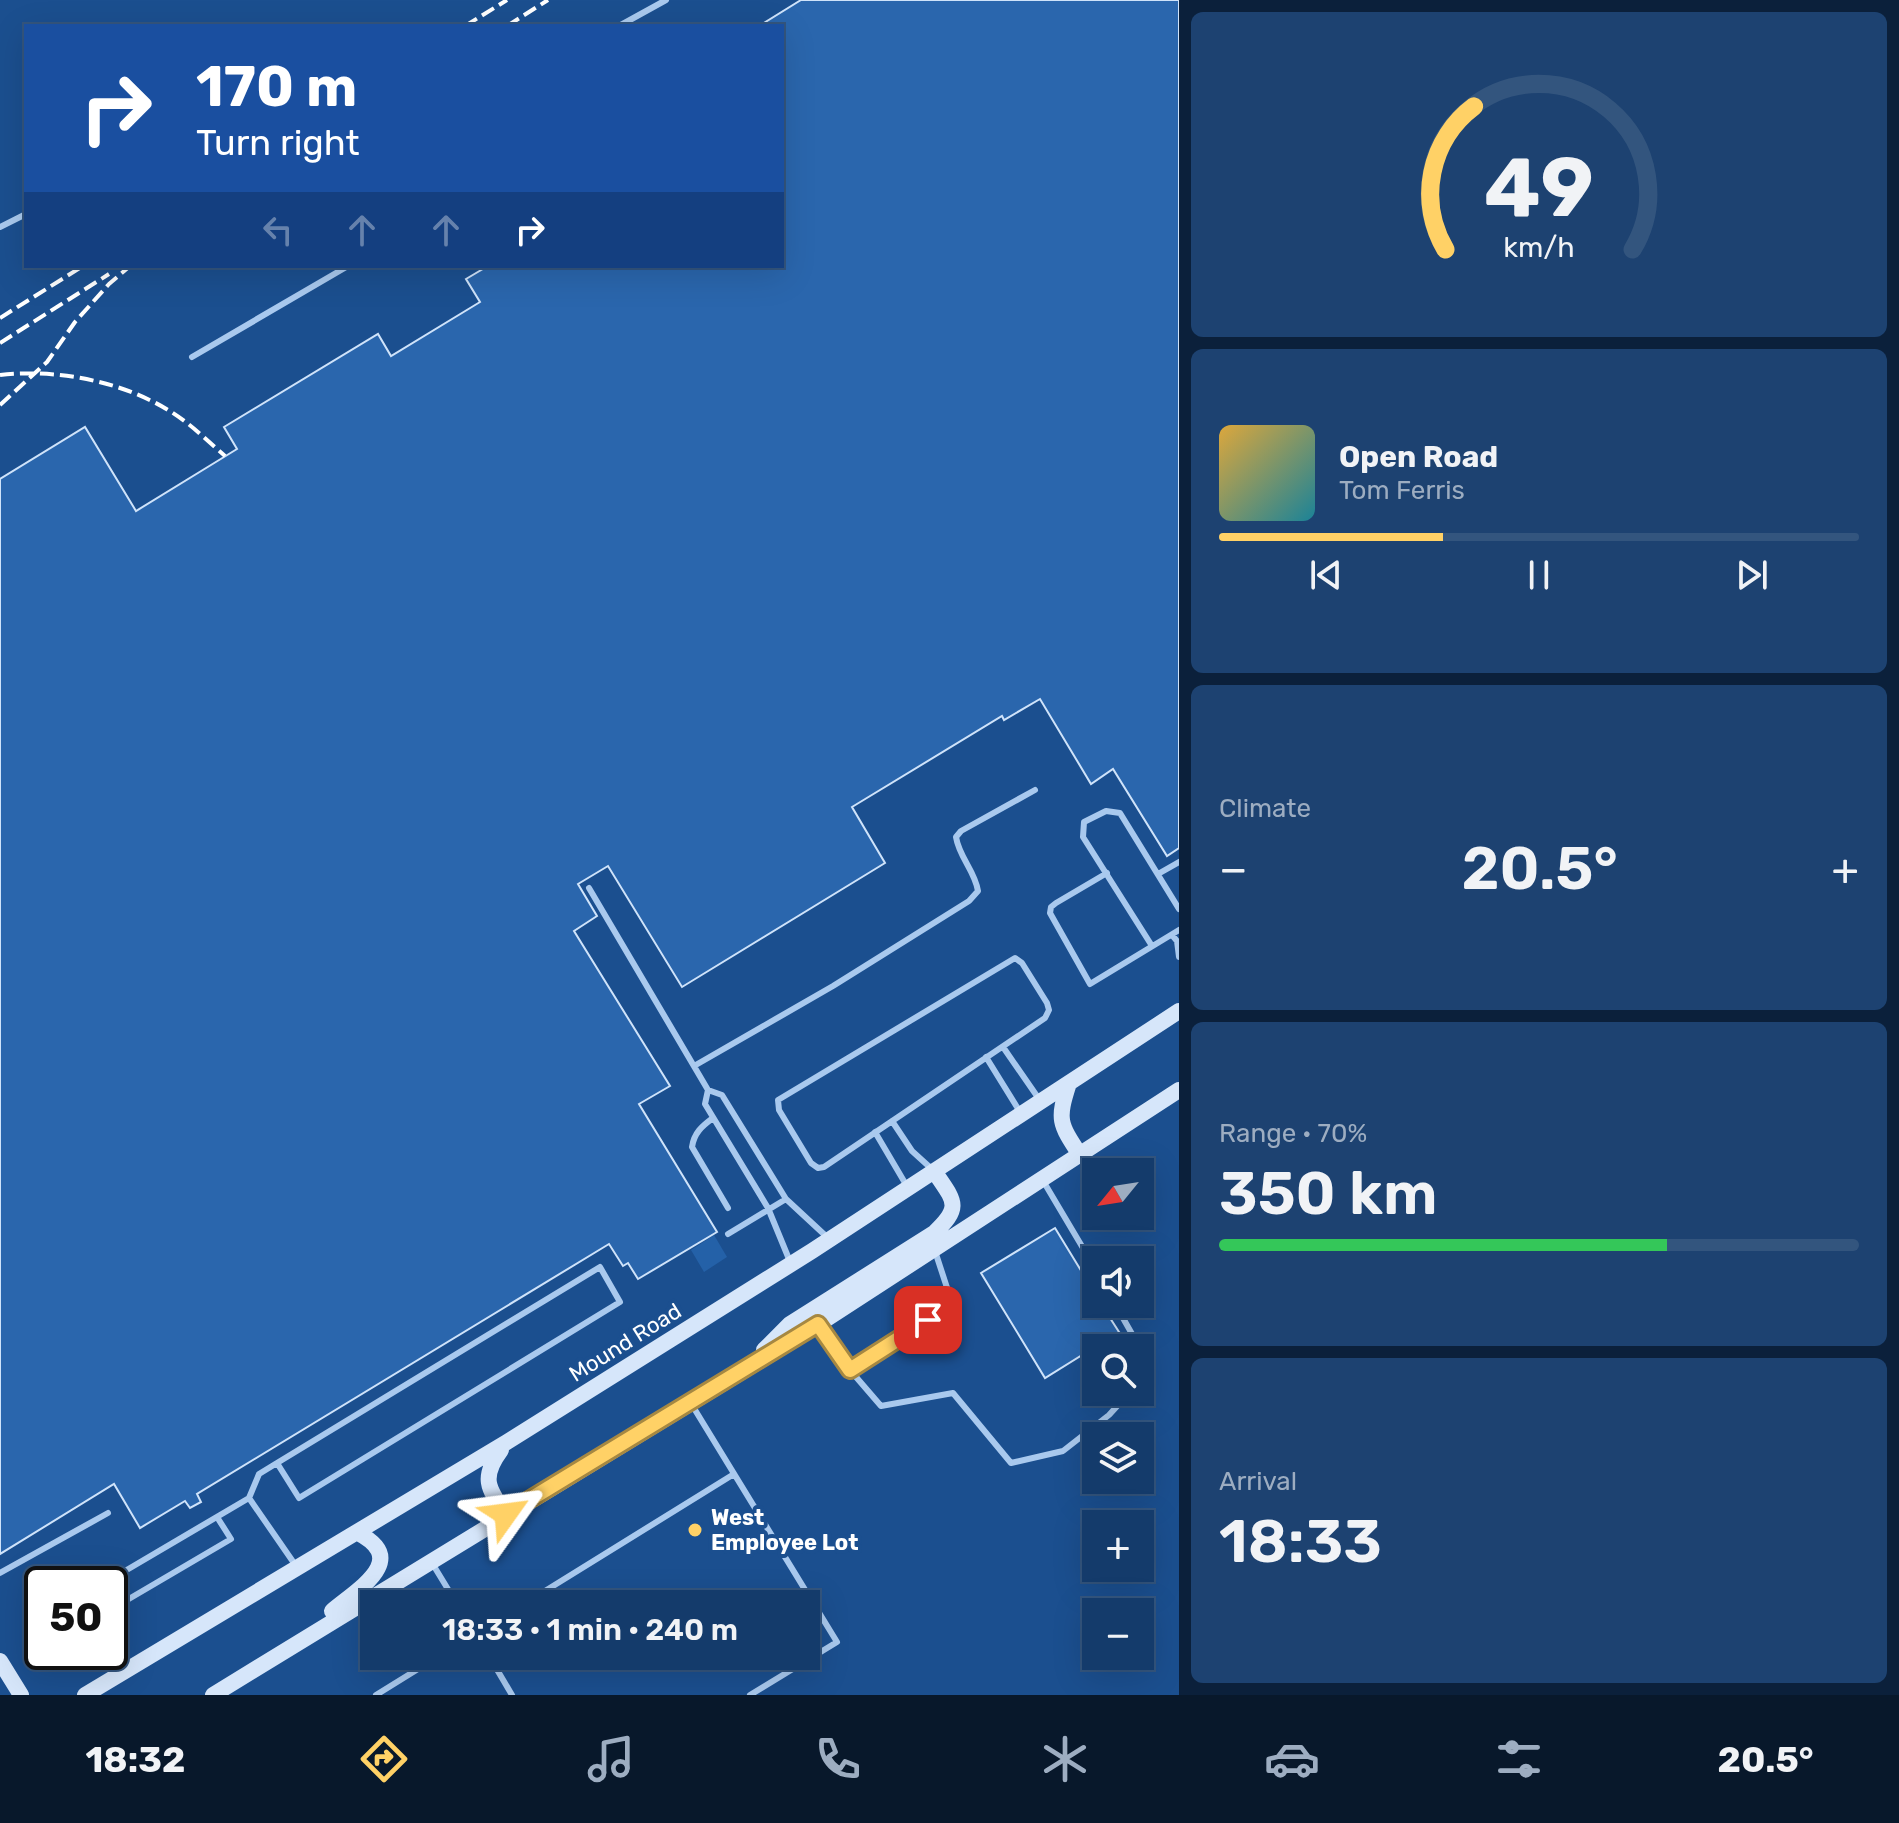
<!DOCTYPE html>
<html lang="en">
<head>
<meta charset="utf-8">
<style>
	body { margin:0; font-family:Rubik,sans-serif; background:#1d4271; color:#f1f3f6; height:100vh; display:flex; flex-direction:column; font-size:30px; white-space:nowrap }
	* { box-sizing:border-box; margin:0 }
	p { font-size:26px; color:#9dadc1 }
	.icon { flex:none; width:44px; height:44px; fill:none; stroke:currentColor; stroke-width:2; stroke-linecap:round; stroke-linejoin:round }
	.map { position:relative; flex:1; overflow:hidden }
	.details { display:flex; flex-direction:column; gap:12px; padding:12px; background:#0b203b; width:720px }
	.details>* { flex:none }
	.guide { position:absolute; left:24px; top:24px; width:760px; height:244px; border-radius:0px; box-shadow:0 8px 32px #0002,0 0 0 2px #33557e; background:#1a4fa0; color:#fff; overflow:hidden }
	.needle { width:52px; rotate:240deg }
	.fabs { position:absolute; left:1082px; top:1158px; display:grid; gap:16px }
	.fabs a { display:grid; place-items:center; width:72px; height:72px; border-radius:0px; background:#143b6b; box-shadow:0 8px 32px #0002,0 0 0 2px #33557e; font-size:40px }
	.speed { position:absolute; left:24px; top:1566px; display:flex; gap:16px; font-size:40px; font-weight:700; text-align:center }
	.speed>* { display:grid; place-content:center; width:104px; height:104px; border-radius:50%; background:#143b6b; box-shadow:0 8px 32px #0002,0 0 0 2px #33557e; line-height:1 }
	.speed .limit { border:4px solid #111; border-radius:12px; background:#fff; color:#111 }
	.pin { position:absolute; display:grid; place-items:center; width:68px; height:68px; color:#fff; margin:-34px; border-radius:16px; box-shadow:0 4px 12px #0006 }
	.me { position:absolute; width:88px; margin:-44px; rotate:59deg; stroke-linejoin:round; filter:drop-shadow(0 0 6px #0008) }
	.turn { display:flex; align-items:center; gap:28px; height:168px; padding:0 40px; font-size:36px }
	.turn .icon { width:104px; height:104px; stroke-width:2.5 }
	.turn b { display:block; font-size:56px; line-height:68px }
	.lanes { display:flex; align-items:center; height:76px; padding:0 40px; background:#0003; justify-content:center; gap:40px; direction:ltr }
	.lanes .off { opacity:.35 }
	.big { font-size:60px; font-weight:600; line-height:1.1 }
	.details .card { flex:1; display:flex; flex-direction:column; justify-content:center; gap:12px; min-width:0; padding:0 28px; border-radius:12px; background:#1d4271 }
	.details .dial { align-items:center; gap:0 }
	.dial svg { height:208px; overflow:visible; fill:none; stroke:#33557e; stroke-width:7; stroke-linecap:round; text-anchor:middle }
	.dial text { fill:#f1f3f6; stroke:none }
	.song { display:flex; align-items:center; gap:24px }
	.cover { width:96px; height:96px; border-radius:12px; background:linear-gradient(135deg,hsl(40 70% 55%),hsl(190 70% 35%)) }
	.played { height:8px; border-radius:4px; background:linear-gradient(90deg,#ffd166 35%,#33557e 35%) }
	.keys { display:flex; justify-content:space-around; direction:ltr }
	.heat { display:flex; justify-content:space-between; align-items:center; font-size:44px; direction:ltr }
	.charge { height:12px; border-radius:6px; background:linear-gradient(90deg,#34c759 70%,#33557e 0) }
	.trip { position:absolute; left:360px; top:1590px; width:460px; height:80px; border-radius:0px; background:#143b6b; box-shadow:0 8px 32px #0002,0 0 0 2px #33557e; font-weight:600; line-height:80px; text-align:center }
	.dock { display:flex; height:128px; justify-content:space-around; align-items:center; background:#08182b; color:#9dadc1 }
	.dock .icon { width:56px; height:56px }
	.dock .selected { color:#ffd166 }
	.dock b { font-size:36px; color:#f1f3f6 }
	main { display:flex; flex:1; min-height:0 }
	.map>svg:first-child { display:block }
	.green { fill:#2461a8 }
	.building { fill:#2a66ad; stroke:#cfe3fa; stroke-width:2 }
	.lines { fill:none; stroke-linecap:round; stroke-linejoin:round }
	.lane { stroke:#a9c9ee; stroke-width:6 }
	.secondary { stroke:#d6e6fa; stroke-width:16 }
	.rail { stroke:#fff; stroke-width:4; stroke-dasharray:14 6; stroke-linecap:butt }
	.route-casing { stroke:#a68842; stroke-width:20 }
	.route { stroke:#ffd166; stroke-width:14 }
	.poi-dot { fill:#ffd166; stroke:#1b4f8f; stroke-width:3 }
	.labels { text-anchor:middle; stroke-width:8; stroke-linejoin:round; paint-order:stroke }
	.street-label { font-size:22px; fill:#fff; stroke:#1b4f8f }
	.poi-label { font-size:22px; font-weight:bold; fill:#fff; stroke:#1b4f8f; text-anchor:start }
</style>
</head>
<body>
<main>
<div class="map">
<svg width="1179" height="1695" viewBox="0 0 1179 1695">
	<rect width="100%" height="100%" fill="#1b4f8f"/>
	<path class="green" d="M714,1235L727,1257L704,1272L691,1250Z"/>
	<path class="building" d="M801,0H1179V848L1167,856L1113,769L1091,784L1040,699L1004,720L1002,716L852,807L885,863L682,987L608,866L578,884L597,916L574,931L670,1086L639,1104L717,1232L638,1279L628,1263L623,1266L609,1244L197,1494L201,1502L190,1508L185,1501L140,1528L114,1484L0,1554V479L85,427L136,511L237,449L224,427L378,334L391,356L480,302L466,279L488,266H782V26H759Z
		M1055,1228L1096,1295V1304H1101L1119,1332L1045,1378L981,1273Z"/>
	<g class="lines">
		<path class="lane" d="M619,26L666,0
			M0,227L26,214
			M192,357L348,266
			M1107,873L1056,903L1051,907L1050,913L1090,984L1179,930
			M1158,874L1179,862
			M589,888L708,1090L722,1095L786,1199L827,1237
			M1172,935L1177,941L1179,957
			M1152,946L1083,837L1084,822L1106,811L1120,813L1179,909
			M1015,958L1022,963L1047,1003L1049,1010L1045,1018L824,1167L818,1168L811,1163L779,1110L778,1100Z
			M1003,1047L1039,1099
			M986,1057L1020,1112
			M694,1066L833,986L969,901L978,891C975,871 959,857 956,837L961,831L1035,790
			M708,1090L705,1104L768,1208L791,1264
			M713,1118C702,1126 694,1133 692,1147L728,1208
			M892,1121L912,1151L934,1171
			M875,1132L908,1188
			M1042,1179L1096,1270
			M728,1234L786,1199
			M1115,1304L1136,1341L1135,1348
			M820,1326L850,1370L881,1406L953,1393L1011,1463L1063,1451L1109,1415L1130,1392
			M850,1370L952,1303L935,1251
			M692,1405L837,1642L750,1695
			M249,1498L259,1474L277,1463L600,1267L620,1302L299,1498L277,1463
			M217,1517L231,1539L122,1603L108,1581L249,1498L296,1566
			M432,1563L457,1604
			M0,1573L108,1513
			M524,1604L734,1474
			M489,1656L512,1695
			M376,1695L439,1656"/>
		<path class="secondary" d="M1069,1083C1057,1120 1059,1123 1080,1155
			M764,1350L790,1324L934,1233C963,1206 954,1201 934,1171
			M501,1450C481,1477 487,1488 506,1514
			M332,1611C358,1589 410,1560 358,1533
			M0,1661L21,1695
			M85,1695L507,1442L812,1251L1179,1011
			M213,1695L794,1340L1179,1090"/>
		<path class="rail" d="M465,26L507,0
			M507,26L548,0
			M0,318L83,266
			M0,343L109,274
			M0,375C63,368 137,384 187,423C200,433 212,445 225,456
			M0,405L47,362L75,322L109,284L130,266"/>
	</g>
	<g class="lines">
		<g class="route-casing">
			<path id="route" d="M506,1514L818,1324L850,1370L928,1320"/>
		</g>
		<use href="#route" class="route"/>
	</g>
	<circle class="poi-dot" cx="695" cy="1530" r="8"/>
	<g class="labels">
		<g class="street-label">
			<text transform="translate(625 1342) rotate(-32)" y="8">Mound Road</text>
		</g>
		<g class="poi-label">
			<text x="711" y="1525">West<tspan x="711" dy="25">Employee Lot</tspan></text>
		</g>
	</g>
</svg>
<div class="fabs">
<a><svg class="needle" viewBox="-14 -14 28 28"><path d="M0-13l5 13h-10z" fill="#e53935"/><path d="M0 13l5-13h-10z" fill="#9dadc1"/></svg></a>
<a><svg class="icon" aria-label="sound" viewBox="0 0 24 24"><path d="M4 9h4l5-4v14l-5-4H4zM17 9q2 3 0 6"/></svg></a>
<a><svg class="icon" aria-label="search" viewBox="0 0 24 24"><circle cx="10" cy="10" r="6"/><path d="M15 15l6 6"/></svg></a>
<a><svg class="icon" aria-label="layers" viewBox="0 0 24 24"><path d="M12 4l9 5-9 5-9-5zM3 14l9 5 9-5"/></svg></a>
<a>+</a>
<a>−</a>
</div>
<div class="speed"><div class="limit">50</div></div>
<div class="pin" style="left:928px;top:1320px;background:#d93025"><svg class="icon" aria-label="arrive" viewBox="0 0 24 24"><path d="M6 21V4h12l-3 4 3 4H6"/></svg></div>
<svg class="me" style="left:506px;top:1514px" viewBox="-20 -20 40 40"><path d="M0-17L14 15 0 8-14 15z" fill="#ffd166" stroke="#fff" stroke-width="4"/></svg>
<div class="trip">18:33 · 1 min · 240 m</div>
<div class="guide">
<div class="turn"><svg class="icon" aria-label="right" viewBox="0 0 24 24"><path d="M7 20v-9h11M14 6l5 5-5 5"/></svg><div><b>170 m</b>Turn right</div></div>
<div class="lanes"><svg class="icon off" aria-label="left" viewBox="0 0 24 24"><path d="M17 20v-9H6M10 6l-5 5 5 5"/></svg><svg class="icon off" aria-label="ahead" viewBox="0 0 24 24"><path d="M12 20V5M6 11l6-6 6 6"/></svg><svg class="icon off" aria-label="ahead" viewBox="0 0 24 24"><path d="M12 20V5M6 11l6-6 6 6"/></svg><svg class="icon" aria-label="right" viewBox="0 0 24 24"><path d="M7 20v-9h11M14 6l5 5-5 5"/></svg></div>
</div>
</div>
<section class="details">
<div class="card dial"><svg viewBox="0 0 100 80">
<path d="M14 69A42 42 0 1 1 86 69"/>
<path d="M14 69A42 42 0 0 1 25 14" stroke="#ffd166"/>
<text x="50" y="56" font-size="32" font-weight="700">49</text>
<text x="50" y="72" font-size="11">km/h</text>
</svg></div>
<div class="card">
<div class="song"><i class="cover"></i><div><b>Open Road</b><p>Tom Ferris</p></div></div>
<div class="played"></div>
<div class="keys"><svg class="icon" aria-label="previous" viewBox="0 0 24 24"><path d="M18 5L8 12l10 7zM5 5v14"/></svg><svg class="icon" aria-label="pause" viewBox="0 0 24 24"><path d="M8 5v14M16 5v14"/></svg><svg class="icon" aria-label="next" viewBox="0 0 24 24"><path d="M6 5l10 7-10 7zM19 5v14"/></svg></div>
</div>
<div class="card"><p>Climate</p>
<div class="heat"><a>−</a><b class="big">20.5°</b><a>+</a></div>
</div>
<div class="card"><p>Range · 70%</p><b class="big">350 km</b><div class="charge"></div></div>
<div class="card"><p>Arrival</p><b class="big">18:33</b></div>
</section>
</main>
<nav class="dock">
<b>18:32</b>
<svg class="icon selected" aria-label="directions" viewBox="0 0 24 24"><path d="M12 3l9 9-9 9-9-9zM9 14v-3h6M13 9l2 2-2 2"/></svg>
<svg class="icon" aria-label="music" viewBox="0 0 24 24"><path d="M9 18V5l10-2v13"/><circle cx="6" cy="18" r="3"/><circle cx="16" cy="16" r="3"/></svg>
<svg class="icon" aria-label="phone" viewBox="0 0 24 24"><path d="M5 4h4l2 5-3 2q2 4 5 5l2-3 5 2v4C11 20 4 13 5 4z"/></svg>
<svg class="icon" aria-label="climate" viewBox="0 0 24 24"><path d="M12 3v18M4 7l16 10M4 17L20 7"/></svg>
<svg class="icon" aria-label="car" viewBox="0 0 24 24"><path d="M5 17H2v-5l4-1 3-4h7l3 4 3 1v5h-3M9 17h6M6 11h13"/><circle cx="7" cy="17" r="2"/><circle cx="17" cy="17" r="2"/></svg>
<svg class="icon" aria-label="filters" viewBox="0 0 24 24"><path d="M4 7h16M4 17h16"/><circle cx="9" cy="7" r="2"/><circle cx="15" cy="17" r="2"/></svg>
<b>20.5°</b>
</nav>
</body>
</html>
